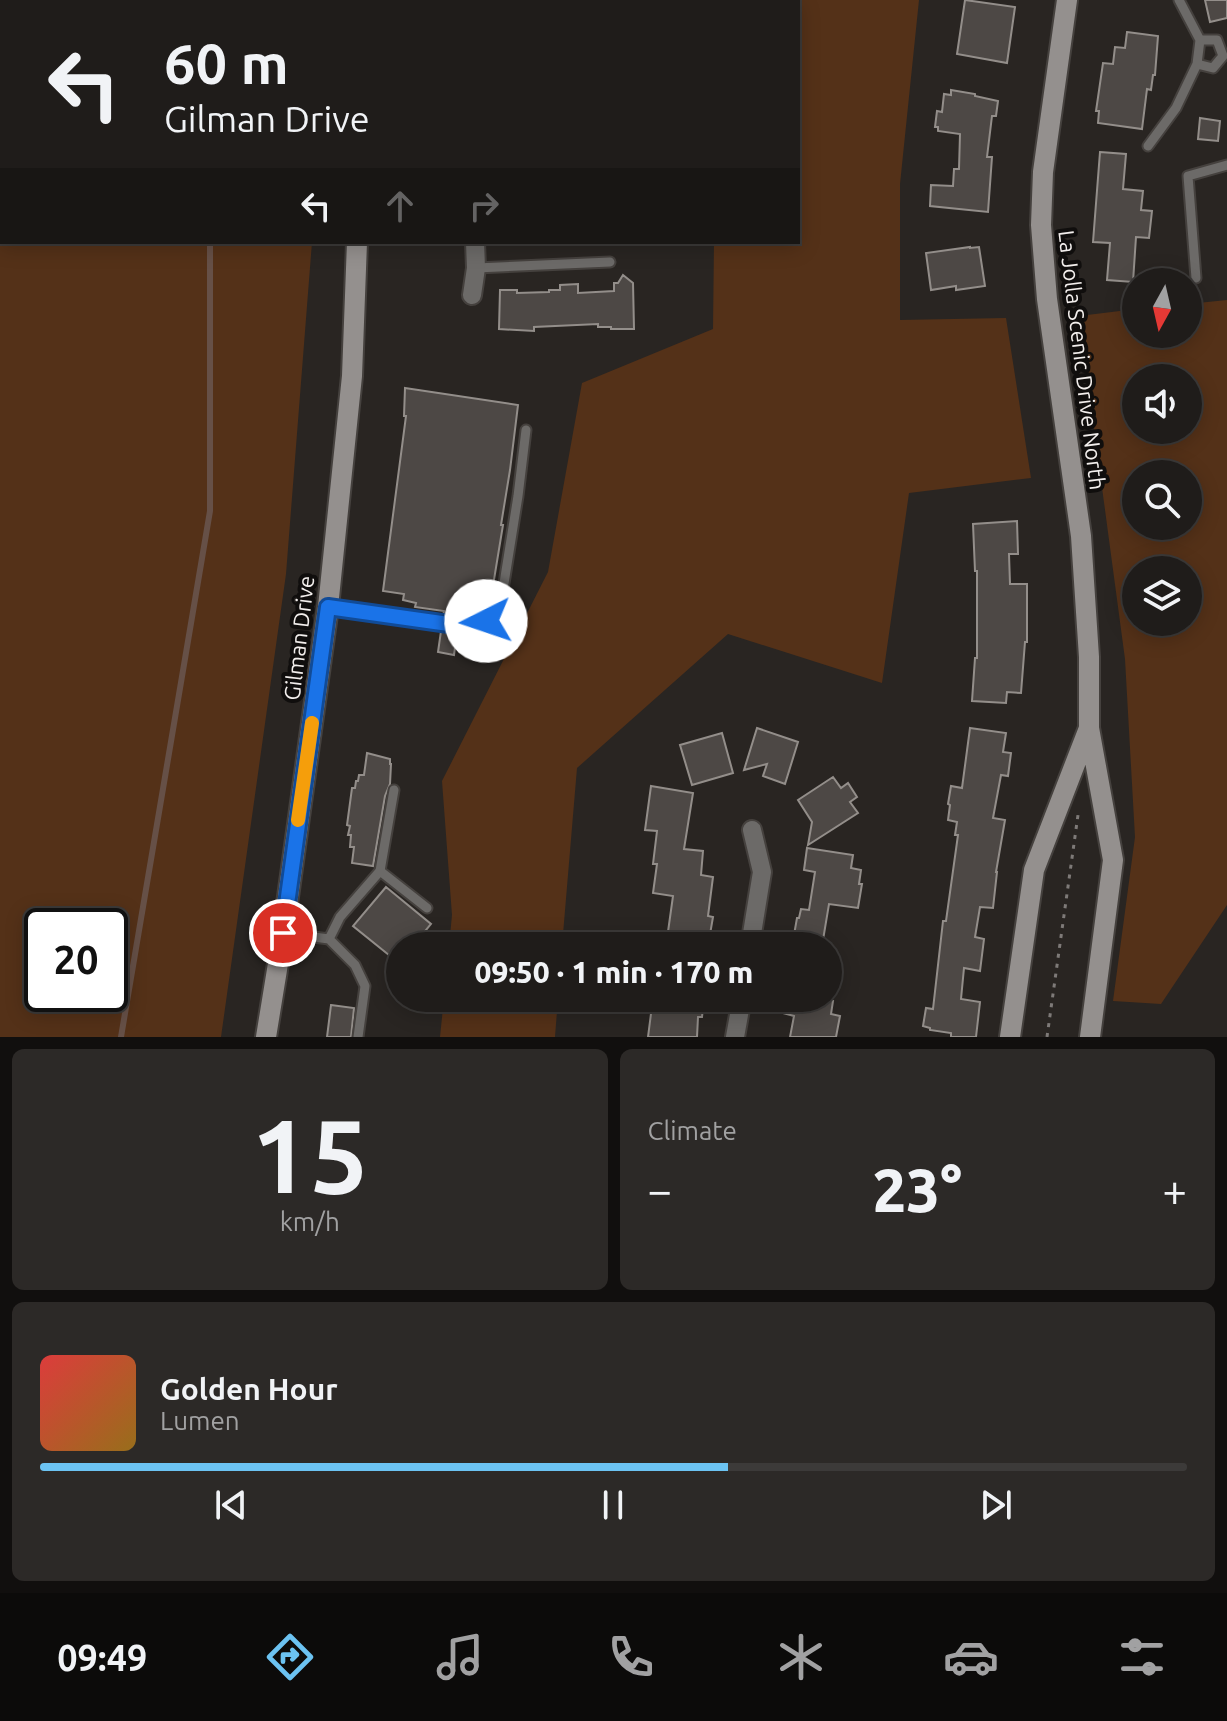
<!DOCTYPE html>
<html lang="en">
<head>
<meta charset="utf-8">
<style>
	body { margin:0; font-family:Ubuntu,sans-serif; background:#2c2927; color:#f1f3f6; height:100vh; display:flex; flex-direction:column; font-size:30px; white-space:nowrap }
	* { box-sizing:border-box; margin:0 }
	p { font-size:26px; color:#a1a1a2 }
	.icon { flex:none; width:44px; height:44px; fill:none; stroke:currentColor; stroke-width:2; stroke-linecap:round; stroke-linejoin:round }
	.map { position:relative; height:1037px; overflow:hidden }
	.details { display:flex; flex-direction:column; gap:12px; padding:12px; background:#110f0e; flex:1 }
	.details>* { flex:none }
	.banner { position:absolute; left:0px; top:0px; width:800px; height:244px; box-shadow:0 4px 20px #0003,0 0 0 2px #3c3a39; background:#1f1c1a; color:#f1f3f6; overflow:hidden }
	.needle { width:52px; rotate:188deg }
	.tools { position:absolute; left:1122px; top:268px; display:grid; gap:16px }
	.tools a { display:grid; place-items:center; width:80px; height:80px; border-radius:50%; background:#1f1c1a; box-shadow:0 4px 20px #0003,0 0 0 2px #3c3a39; font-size:40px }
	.speed { position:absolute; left:24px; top:908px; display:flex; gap:16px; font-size:40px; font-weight:700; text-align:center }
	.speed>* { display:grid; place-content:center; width:104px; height:104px; border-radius:50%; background:#1f1c1a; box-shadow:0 4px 20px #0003,0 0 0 2px #3c3a39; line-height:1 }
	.speed .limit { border:4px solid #111; border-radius:12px; background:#fff; color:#111 }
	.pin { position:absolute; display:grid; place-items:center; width:68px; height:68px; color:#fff; margin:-34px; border:4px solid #fff; border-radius:50%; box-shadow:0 2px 8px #0007 }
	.me { position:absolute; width:88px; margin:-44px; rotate:266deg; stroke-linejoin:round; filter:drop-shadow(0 0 6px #0008) }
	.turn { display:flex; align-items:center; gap:28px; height:168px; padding:0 32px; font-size:36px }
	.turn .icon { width:104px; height:104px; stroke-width:2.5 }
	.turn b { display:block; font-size:56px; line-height:68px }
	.lanes { display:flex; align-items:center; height:76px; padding:0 32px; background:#0003; justify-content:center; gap:40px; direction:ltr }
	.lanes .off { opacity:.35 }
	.big { font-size:60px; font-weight:800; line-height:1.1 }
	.details .card { flex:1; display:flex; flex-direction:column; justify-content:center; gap:12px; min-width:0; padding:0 28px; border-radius:12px; background:#2c2927 }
	.details .dial { align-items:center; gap:0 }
	.dial b { font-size:104px; line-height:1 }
	.song { display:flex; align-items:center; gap:24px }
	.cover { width:96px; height:96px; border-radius:12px; background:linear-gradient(135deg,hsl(0 70% 55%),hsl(40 70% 35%)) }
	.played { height:8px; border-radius:4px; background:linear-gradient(90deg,#6cc3f2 60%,#3c3a39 60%) }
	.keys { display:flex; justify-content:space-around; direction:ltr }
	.heat { display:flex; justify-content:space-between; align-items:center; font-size:44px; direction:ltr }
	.details .tiles { flex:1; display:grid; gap:12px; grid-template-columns:1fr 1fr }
	.card:last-child { grid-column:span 2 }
	.trip { position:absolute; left:386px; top:932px; width:456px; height:80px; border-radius:40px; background:#1f1c1a; box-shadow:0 4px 20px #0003,0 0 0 2px #3c3a39; font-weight:800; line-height:80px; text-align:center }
	.tabs { display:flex; height:128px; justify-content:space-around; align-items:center; background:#0c0b0a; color:#a1a1a2 }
	.tabs .icon { width:56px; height:56px }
	.tabs .active { color:#6cc3f2 }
	.tabs b { font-size:36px; color:#f1f3f6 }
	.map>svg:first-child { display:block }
	.green { fill:#543118; fill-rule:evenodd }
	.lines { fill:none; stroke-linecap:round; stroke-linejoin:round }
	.stream { stroke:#665047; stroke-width:6 }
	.building { fill:#4d4845; stroke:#938e8a; stroke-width:2 }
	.service-casing { stroke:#45413e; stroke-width:13 }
	.minor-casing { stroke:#45413e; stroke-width:22 }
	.secondary-casing { stroke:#45413e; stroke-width:24 }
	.path { stroke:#7e7a78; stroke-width:3; stroke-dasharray:4 6; stroke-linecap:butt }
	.service { stroke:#6c6a68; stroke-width:9 }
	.minor { stroke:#6c6a68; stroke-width:18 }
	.secondary { stroke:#94908e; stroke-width:20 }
	.route-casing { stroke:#114b97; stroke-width:20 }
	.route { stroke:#1a73e8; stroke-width:14 }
	.slow { stroke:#f59e0b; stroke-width:14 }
	.labels { text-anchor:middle; stroke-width:8; stroke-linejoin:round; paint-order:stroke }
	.street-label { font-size:22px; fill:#f3efed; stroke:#100e0d }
</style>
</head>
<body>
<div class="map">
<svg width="1227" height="1037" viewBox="0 0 1227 1037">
	<rect width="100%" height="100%" fill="#292522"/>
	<path class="green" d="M23,0H309V2H23Z
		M674,0H919L900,184V320L1006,318L1031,478L909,493L882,683L728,634L577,768L562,946H449L452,915L442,781L548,572L582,383L713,329L714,242H798V2H674Z
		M2,177V242H312L286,574L221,1037H0V178ZM42,926H110V994H42Z
		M1227,300V905L1161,1004L1113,1001L1135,837L1125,659L1079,316L1136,309V334H1188V304ZM1188,378V430H1136V378ZM1188,474V526H1136V474ZM1188,570V622H1136V570Z
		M444,998H558L555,1037H440Z"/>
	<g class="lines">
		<path class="stream" d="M210,0V2
			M121,1037L210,511V242"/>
	</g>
	<path class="building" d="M965,0L1015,7L1007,63L957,54Z
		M1205,0H1227V18L1210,22Z
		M1127,32L1158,36L1155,75H1153L1151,90L1147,89L1142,129L1098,123L1099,111H1096L1103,63L1113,64L1115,47L1125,48Z
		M951,90L975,94V96L998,101L996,116H992L987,157H992L988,212L930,206L931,185L953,186L954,169H959L960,134L938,131V127H935L937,111L942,112L944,94L951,95Z
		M1200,118L1220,121L1218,141L1198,139Z
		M1100,152L1126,154L1123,189L1143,191L1141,210L1152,211L1149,238L1136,237L1133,282L1107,280L1110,243L1093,242Z
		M970,247V248L979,247L985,286L956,290V286L931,290L926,253Z
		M623,275L633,283L634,329H611V327H598V324L534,327V331L499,329L500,290H517V293L549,292V290H560V285L578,284V293L614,291V283H618Z
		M405,388L518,405L510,470L501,525H503L490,604L488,606L469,604L468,608L462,607L459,618L443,616L444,611L415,607L416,603L403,600L404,594L383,591L406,416H404Z
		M1017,521L1018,554H1009L1010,584H1027V642H1025L1021,693L1007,692L1006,703L972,701L975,658H977V571H975L973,524Z
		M441,631L457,633L454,655L438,652Z
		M757,728L798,742L785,784L763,776L767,764L744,770Z
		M970,728L1006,733L1003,752L1011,753L1008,776L1001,775L993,818L1005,820L996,872H997L993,908L980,907L975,937L984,939L980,971L964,968L961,999L980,1002L976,1037H951V1033L930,1030V1028L923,1026L926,1008L933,1009L943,921H946L958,835H955L957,822L948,820L950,805L948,804L951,786L962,788Z
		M722,733L733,773L692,785L680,745Z
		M367,753L390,759V764H391L390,784L385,796L373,866L352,863L354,847H350L351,835H348L350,826L347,825L352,788H355L356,781H358L359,775H364Z
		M833,777L841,788L848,783L857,797L850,802L858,813L808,845L812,822L798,800Z
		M651,786L693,793L684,849L703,851L701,875L713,877L708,916L713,917L708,946H666L673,896L653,893L657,864H653L657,831L645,830Z
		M807,848L853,855L851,868L861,870L859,884H862L858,908L829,904L822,946H792L797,918H799L801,909L809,910L815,872L804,870Z
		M386,887L431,924L413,946H400V964L353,926Z
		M653,998H704L702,1017H698L697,1037H648Z
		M786,998H821L833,1001L831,1014L840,1016L836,1037H790L794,1016L783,1013Z
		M331,1005L354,1008L351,1037H327Z"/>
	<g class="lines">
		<g class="service-casing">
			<path id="service" d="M1179,0L1200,40H1217L1223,56L1213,68L1197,64
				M1148,146L1176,108L1197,64L1200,40
				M476,268L610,262
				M1196,278L1188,176L1227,165
				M328,607L470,627L486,621L501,602L518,496L526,430
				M380,871L427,908
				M283,933L329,939L355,965L365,986L358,1037
				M329,939L340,917L380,871L394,790"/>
		</g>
		<g class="minor-casing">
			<path id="minor" d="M458,0L459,2
				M472,295L476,268L475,242
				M750,946L762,872L752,830
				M735,1037L742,998"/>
		</g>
		<g class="secondary-casing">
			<path id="secondary" d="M355,0V2
				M1067,0L1043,172L1041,225L1047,299L1081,536L1089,657V728L1113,860L1090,1037
				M266,1037L283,933L328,607L352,376L357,242
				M1010,1037L1034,870L1089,728"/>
		</g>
		<path class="path" d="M1047,1037L1078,815"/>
		<use href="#service" class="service"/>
		<use href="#minor" class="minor"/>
		<use href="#secondary" class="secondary"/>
	</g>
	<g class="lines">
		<g class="route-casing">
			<path id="route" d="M283,933L328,607L470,627L486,621"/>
		</g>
		<use href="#route" class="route"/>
		<path class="slow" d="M298,820L312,723"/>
	</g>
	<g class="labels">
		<g class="street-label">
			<text transform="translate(1082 360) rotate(83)" y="8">La Jolla Scenic Drive North</text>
			<text transform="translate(299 638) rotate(-83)" y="8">Gilman Drive</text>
		</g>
	</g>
</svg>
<div class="tools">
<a><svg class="needle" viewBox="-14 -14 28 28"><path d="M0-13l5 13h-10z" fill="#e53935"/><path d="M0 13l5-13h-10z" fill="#a1a1a2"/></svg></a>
<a><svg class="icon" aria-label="sound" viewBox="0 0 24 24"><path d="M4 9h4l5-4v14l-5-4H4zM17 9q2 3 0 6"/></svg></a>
<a><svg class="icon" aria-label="search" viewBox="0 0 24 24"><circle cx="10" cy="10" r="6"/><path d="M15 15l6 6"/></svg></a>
<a><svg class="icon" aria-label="layers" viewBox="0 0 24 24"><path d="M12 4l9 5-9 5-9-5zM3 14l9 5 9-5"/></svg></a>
</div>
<div class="speed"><div class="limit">20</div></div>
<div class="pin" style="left:283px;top:933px;background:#d93025"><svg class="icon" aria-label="arrive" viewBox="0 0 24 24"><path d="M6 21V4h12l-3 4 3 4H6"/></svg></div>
<svg class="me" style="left:486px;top:621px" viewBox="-20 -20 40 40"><circle r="19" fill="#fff"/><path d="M0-13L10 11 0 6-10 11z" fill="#1a73e8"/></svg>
<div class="trip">09:50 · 1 min · 170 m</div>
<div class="banner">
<div class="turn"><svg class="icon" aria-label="left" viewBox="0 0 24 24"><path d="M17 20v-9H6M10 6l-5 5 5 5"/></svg><div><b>60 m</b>Gilman Drive</div></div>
<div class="lanes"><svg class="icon" aria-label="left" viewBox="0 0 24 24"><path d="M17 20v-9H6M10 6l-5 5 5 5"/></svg><svg class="icon off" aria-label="ahead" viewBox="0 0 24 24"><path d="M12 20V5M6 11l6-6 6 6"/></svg><svg class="icon off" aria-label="right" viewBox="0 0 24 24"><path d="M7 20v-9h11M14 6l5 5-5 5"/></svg></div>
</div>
</div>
<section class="details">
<div class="tiles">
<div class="card dial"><b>15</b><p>km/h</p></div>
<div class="card"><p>Climate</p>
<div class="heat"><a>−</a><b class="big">23°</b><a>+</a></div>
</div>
<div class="card">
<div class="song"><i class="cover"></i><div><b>Golden Hour</b><p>Lumen</p></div></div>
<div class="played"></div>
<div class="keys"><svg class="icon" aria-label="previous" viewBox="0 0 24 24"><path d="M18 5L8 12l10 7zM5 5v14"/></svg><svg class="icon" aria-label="pause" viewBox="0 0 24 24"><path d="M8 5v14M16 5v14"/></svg><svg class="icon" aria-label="next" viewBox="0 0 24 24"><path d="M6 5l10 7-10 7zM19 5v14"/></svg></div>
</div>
</div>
</section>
<nav class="tabs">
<b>09:49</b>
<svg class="icon active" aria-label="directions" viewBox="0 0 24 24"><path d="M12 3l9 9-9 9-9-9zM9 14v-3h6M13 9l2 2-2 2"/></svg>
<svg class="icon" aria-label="music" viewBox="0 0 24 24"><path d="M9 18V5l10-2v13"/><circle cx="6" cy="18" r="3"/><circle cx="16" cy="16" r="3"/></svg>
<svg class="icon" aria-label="phone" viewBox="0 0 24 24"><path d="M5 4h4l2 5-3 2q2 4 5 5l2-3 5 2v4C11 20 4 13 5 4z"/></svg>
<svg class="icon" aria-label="climate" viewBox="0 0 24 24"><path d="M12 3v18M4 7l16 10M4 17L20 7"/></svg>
<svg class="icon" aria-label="car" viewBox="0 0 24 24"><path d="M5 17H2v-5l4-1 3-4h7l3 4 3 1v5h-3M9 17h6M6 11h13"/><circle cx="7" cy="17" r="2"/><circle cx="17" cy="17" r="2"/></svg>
<svg class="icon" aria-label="filters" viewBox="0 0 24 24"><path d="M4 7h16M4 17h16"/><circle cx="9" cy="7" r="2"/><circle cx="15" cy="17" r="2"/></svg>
</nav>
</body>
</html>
